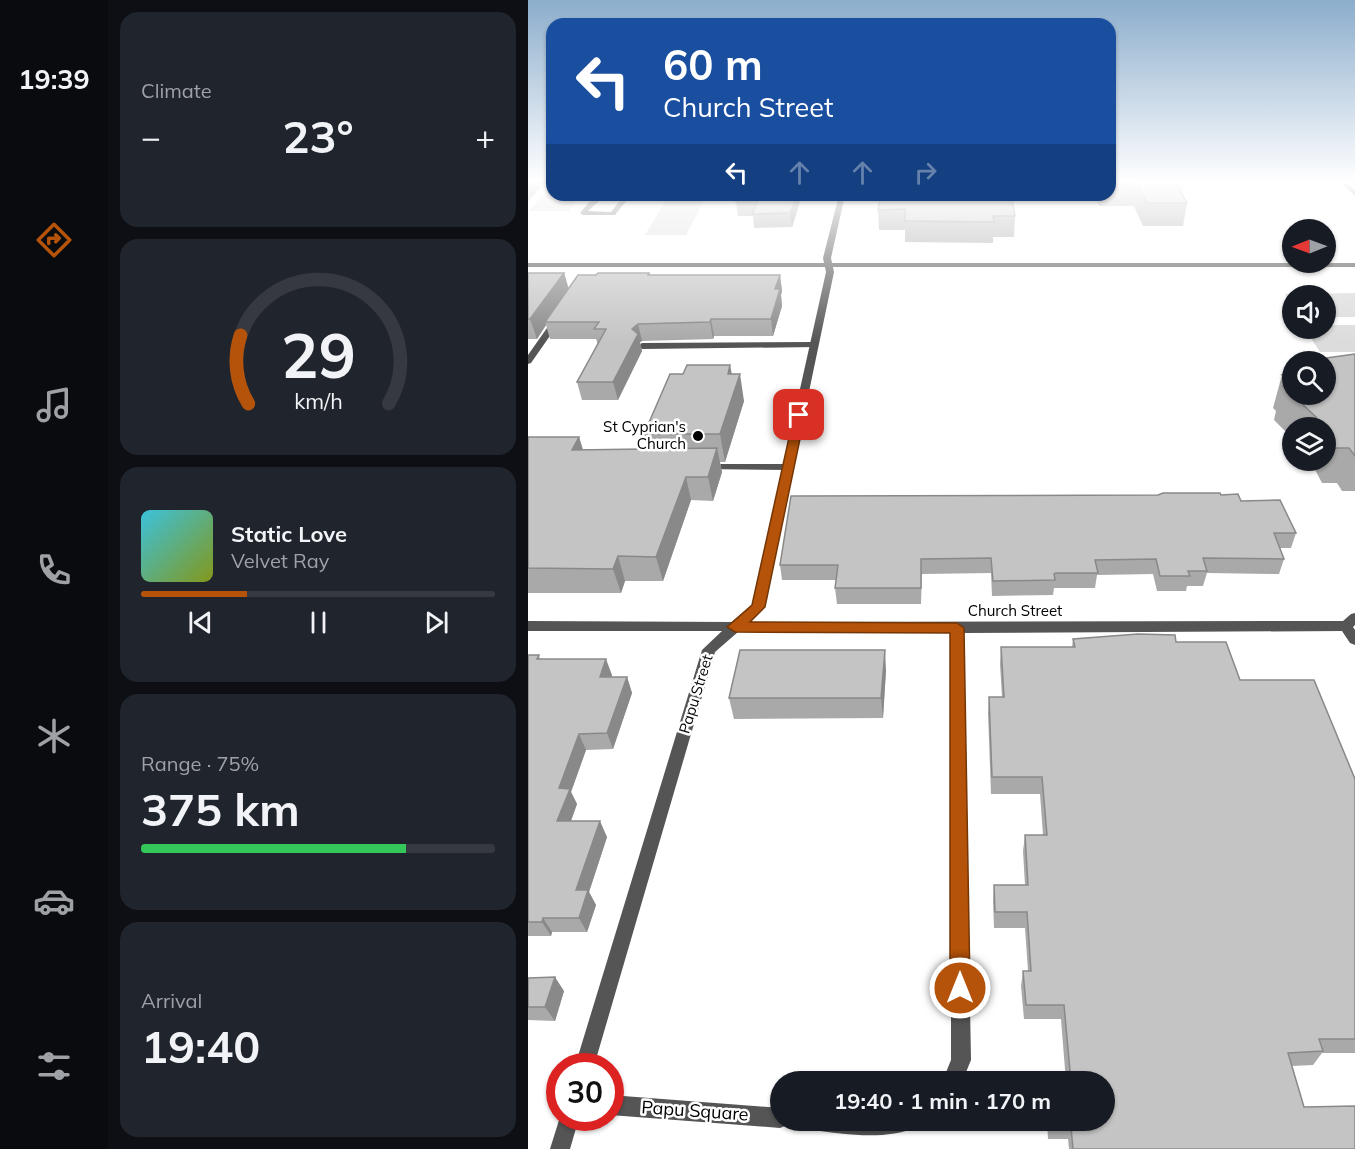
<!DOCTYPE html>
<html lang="en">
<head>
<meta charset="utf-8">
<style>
	body { margin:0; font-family:Mulish,sans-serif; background:#20242c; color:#f1f3f6; height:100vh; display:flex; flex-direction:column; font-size:22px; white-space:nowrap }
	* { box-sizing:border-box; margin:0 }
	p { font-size:20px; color:#9ea1a6 }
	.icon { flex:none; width:33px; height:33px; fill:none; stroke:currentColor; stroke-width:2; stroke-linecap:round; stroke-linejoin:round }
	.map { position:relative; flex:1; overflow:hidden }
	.sheet { display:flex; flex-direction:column; gap:12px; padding:12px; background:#0d0f14; width:420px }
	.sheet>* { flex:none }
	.top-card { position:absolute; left:18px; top:18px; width:570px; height:183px; border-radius:18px; box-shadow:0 2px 4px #0004; background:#1a4fa0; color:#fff; overflow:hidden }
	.needle { width:39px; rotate:269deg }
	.controls { position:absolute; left:754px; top:219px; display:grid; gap:12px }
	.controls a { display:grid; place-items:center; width:54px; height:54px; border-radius:50%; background:#171b24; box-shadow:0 2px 4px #0004; font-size:30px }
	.speed { position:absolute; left:18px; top:1053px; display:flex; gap:12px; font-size:30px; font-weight:700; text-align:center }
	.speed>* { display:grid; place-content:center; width:78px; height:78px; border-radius:50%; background:#171b24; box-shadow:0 2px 4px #0004; line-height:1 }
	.speed .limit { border:9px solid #d22; background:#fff; color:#111 }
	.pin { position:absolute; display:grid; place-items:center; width:51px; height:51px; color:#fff; margin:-26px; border-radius:12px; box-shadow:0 3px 9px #0006 }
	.me { position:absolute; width:66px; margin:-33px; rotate:0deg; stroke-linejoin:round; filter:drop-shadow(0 0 4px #0008) }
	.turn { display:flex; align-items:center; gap:21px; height:126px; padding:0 18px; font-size:27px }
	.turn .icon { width:78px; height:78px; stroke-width:2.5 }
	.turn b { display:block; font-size:42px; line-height:51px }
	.lanes { display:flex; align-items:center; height:57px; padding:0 18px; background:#0003; justify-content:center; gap:30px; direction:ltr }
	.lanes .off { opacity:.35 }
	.big { font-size:45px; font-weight:700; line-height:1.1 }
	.sheet .card { flex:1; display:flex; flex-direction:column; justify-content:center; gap:9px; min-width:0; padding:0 21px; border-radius:18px; background:#20242c }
	.sheet .dial { align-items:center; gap:0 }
	.dial svg { height:156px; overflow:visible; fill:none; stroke:#363941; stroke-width:7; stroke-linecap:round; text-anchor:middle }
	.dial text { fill:#f1f3f6; stroke:none }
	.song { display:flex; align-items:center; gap:18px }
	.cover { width:72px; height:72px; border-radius:9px; background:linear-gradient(135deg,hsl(190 70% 55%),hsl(70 70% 35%)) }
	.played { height:6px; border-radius:3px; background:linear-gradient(90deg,#b45309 30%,#363941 30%) }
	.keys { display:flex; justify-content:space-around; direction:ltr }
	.heat { display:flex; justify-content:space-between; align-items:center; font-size:33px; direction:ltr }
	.charge { height:9px; border-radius:4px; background:linear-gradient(90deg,#34c759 75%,#363941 0) }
	.trip { position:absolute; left:242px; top:1071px; width:345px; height:60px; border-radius:30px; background:#171b24; box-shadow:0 2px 4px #0004; font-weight:700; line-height:60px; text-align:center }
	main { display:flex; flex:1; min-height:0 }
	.tabs { display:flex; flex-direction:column; width:108px; justify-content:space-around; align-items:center; background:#090b0e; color:#9ea1a6 }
	.tabs .icon { width:42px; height:42px }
	.tabs .selected { color:#b45309 }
	.tabs b { font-size:27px; color:#f1f3f6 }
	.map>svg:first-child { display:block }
	.green { fill:#dcdcdc }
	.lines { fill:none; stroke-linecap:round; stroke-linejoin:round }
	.service { fill:#555; fill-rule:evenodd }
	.minor { fill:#555; fill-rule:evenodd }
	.tertiary { fill:#555; fill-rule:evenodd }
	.wall { fill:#a9a9a9 }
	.shaded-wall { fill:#898989 }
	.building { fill:#c4c4c4; stroke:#898989; stroke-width:1.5 }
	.route { fill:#b45309; stroke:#753606; stroke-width:1.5 }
	.poi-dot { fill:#000; stroke:#fff; stroke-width:2 }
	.labels { text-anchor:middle; stroke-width:5; stroke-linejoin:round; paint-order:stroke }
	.poi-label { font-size:15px; fill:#000; stroke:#fff; text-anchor:end }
	.street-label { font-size:15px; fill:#000; stroke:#fff }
	.near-street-label { font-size:18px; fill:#000; stroke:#fff }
</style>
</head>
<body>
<main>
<nav class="tabs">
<b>19:39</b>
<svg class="icon selected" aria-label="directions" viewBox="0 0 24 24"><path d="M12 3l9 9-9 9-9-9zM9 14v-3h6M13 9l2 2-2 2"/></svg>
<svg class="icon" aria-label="music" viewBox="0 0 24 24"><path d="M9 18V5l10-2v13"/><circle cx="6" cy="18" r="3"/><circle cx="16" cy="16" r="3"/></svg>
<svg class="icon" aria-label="phone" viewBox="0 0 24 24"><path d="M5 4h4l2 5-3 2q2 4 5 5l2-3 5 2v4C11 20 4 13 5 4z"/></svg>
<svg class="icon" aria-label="climate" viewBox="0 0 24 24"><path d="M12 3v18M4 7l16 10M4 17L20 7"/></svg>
<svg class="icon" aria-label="car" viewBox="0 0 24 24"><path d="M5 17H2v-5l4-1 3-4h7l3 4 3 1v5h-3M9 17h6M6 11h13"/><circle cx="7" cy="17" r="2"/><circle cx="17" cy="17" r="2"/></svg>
<svg class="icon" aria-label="filters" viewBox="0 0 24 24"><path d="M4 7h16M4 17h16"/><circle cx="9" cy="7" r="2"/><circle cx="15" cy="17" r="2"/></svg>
</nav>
<section class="sheet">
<div class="card"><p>Climate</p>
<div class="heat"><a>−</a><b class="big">23°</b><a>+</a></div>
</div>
<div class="card dial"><svg viewBox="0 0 100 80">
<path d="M14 69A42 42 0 1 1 86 69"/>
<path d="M14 69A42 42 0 0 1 10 34" stroke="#b45309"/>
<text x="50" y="56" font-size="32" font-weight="700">29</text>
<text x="50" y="72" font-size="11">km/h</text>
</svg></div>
<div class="card">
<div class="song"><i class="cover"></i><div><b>Static Love</b><p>Velvet Ray</p></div></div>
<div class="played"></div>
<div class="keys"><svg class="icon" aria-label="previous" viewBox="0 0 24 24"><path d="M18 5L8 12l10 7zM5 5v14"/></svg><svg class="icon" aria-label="pause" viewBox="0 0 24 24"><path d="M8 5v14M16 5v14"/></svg><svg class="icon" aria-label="next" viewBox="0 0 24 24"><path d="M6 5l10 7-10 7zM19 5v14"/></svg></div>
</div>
<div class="card"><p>Range · 75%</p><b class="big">375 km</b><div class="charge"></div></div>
<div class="card"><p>Arrival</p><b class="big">19:40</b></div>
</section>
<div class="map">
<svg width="827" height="1149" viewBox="0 0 827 1149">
	<rect width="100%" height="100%" fill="#fff"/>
	<path class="green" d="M24,185V195H53L41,211H1Z
		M141,195H179L158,235H117Z
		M827,293V317H798V296H765V306L757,294Z
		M798,325H827V352H792L777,329L798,328Z"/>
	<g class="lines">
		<path class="service" d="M81,195H103L87,215H55L52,213L61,202ZM86,198H94L83,212L60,211L71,201Z
			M286,342L289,343V347L114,349L110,346L114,343Z
			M177,464H260L265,467L260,470L173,469L172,467L173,465Z"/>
		<path class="minor" d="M311,195H317L303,258L304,263H827V267H305L306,272L236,607L220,622L815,621L823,614L827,613V625L825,627L827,630V645L822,643L814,631L435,633L443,1060L434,1082H414L423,1060V633L210,632L187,652L66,1066H47L174,650L194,631H0V621L204,622L224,605L298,272L297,267H0V263H296L295,258Z
			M26,318L33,320L3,363L0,364V355Z
			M82,1095L252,1108V1120H261L259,1125L252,1128L82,1115Z
			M32,1117L51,1118L42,1149H22Z
			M273,1120H392L389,1127C356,1141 318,1134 283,1130L276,1127Z"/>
		<path class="tertiary" d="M812,182H818L827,190V196Z"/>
	</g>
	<path class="wall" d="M582,182H656L654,195L659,203L655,226H615L606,206H571L567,195H582Z
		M274,195L264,227L226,228L225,216H210L208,202Z
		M352,195H484V199L487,216L486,237H465V243L377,242V230H351L350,210Z
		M0,273H36L41,289L68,275L121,273L122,275H252L254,291L253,295L254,306L245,336H186L185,339L114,341L112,342L114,351L90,400H54L49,382L70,345L68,339H22L18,325L9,339H0Z
		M827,354V491H814L809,483H794L782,460H798V428H765V439L746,420L748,411L745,408L754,375L798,394V362H790L791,359Z
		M204,374L216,401L197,462H192L194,472L185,501L163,500L135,581H97L93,593H0V437H51L55,450L120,449L116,434Z
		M630,495H693L713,501L768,533L763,548H752L756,559L751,574L679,573L675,586H659L658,591H629L625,574L569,575L567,588H526L525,595L464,596L463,573L394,574L393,604H309L307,588L308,580H254L252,565Z
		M545,639L648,642L712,680L827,779V1053H794L785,1065L764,1066L776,1107L827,1149H541L540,1139H520L519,1120H576V1082H538L533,1019H496L493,986L495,971H500L497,928H466L465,901L466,885H497L495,851L497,835H515L512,794H463L460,713L461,697H474L472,664L473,647H544Z
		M0,655H11L12,659L84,675L83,677H99L104,693L85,749L58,750L43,792L49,804L43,821L79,837L61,892L68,905L59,932H24L23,936H0Z
		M358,670L355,718L206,719L201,698Z
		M0,978L36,991L27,1021L0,1020Z"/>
	<path class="shaded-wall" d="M2,182H18L0,201V184Z
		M269,195H274L264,227L262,213Z
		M36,273L41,291L17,322L18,325L9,339L2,319Z
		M252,275L254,291L253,295L254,306L245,336L243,319L247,289Z
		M183,319L186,336L185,339L182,322Z
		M110,324L114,341L112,342L114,351L90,400L85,382L104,329Z
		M202,365L207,389L212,374L216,401L197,462L192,434L200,374Z
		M51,437L58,460L44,450Z
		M189,448L194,472L185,501L180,477Z
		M158,477L163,500L135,581L128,557Z
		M90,556L97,581L93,593L85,569Z
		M357,650L358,670L355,718L353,698Z
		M78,659L84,675L78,693L72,677Z
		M99,677L104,693L85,749L79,733Z
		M51,734L58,750L43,792L49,804L37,837L29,821L31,788Z
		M72,821L79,837L61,892L68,905L59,932L51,918L48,890Z
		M15,918L24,932L23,936L14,922Z
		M27,977L36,991L27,1021L17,1007Z"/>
	<path class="building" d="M582,182H647L659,203H619L609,184H582Z
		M211,195H269L262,213L224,214L229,202H208Z
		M352,195H483L487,216H465L466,222L377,221V209L350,210Z
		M0,273H36L2,319H0Z
		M70,273H121L120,275H252L247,289H252L243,319H183L182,322L110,324L104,329L110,334L85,382H49L78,329H66L71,322H17L50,275H68Z
		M827,354V456L821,448H806L798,434V428H794L788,417L755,386L765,385V394H798V368H802L798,364V362H795L791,359Z
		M159,365H202L200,374H212L192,434H116L142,374H155Z
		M765,373V384L754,375Z
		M0,437H51L44,450L189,448L180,477H158L128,557L90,556L85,569L0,568Z
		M635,493H692L693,495L710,494L713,501L752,500L768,533H746L756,559L675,558L679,571H660L662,576H632L628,559L567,560L570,573H528L526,574L527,580L465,581L463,558L393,559V588H307L310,565H252L263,496L630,495Z
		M610,634L647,635L648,642H698L712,680H786L827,779V1039H791L795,1051L760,1053L776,1107L827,1106V1149H545L543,1127L523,1126L522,1120H576V1082H543L536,1005H498L495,971H503L499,912H467L466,885H500L497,835H519L514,777H464L461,697H476L473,647H547L545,639Z
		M212,650H357L353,698H201Z
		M0,655H11L9,659H78L72,677H99L79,733L51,734L31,788L42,789L29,821H72L48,890H60L51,918H15L14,922H0Z
		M27,977L17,1007H0V978Z"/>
	<linearGradient id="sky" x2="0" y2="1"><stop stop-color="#8cadcc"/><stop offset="0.53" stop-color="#fff"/><stop offset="1" stop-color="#fff" stop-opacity="0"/></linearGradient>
	<rect width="827" height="342" fill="url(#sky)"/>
	<path class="route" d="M271,412L277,415L237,607L222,622L429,623L436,628L442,988L439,995L432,998L425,995L422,988V633L207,632L199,627L224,605L266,415Z"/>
	<circle class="poi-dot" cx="170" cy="436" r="6"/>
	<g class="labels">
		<g class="poi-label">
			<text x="158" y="432">St Cyprian's<tspan x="158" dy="17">Church</tspan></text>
		</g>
		<g class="street-label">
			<text x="487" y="616">Church Street</text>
			<text transform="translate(168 694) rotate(-73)" y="5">Papu Street</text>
		</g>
		<g class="near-street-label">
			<text transform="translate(167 1111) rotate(4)" y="6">Papu Square</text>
		</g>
	</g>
</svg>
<div class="controls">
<a><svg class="needle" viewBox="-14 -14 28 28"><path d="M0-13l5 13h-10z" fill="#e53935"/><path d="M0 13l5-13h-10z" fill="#9ea1a6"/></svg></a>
<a><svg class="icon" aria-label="sound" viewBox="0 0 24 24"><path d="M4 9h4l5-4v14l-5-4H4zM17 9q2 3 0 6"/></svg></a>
<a><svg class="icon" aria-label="search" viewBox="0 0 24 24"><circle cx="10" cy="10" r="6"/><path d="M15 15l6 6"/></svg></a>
<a><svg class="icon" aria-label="layers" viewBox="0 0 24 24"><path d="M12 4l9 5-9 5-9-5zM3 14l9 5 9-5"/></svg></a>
</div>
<div class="speed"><div class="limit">30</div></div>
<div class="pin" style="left:271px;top:415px;background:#d93025"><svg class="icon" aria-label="arrive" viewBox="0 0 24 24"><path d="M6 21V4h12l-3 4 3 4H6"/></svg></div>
<svg class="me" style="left:432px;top:988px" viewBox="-20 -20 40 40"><circle r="17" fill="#b45309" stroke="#fff" stroke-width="3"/><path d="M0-11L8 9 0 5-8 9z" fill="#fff"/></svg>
<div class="trip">19:40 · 1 min · 170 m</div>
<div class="top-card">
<div class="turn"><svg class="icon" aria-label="left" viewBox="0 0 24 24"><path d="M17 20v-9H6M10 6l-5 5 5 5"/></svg><div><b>60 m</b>Church Street</div></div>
<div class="lanes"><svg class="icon" aria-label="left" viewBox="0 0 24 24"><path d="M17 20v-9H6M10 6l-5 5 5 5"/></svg><svg class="icon off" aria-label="ahead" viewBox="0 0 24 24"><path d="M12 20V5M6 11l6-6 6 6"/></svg><svg class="icon off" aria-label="ahead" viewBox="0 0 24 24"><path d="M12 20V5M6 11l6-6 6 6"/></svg><svg class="icon off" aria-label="right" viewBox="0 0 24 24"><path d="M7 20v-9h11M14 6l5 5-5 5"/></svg></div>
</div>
</div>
</main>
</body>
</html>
